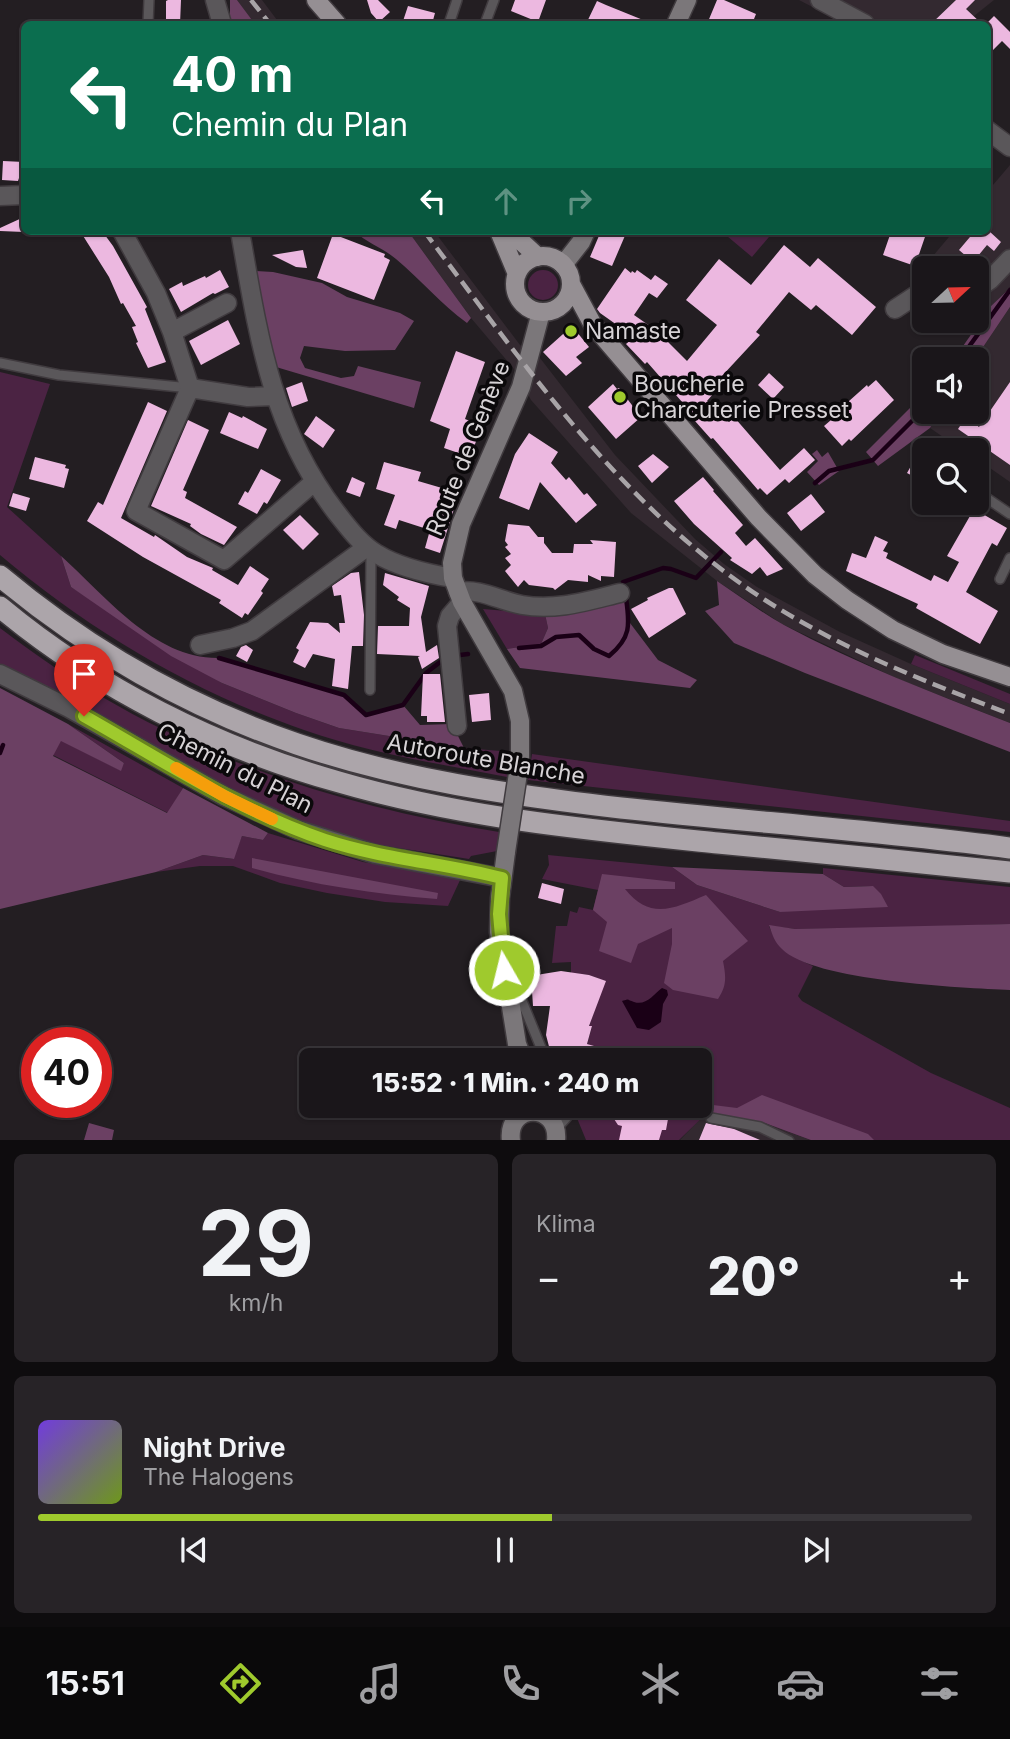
<!DOCTYPE html>
<html lang="de">
<head>
<meta charset="utf-8">
<style>
	body { margin:0; font-family:Inter,sans-serif; background:#272327; color:#f1f3f6; height:100vh; display:flex; flex-direction:column; font-size:26px; white-space:nowrap }
	* { box-sizing:border-box; margin:0 }
	p { font-size:23px; color:#9f9fa2 }
	.icon { flex:none; width:38px; height:38px; fill:none; stroke:currentColor; stroke-width:2; stroke-linecap:round; stroke-linejoin:round }
	.map { position:relative; height:1140px; overflow:hidden }
	.drawer { display:flex; flex-direction:column; gap:14px; padding:14px; background:#0e0c0e; flex:1 }
	.drawer>* { flex:none }
	.banner { position:absolute; left:21px; top:21px; width:970px; height:214px; border-radius:10px; box-shadow:0 2px 5px #0004,0 0 0 2px #383539; background:#0b6e4f; color:#fff; overflow:hidden }
	.needle { width:46px; rotate:68deg }
	.tools { position:absolute; left:912px; top:256px; display:grid; gap:14px }
	.tools a { display:grid; place-items:center; width:77px; height:77px; border-radius:10px; background:#1a161a; box-shadow:0 2px 5px #0004,0 0 0 2px #383539; font-size:35px }
	.speed { position:absolute; left:21px; top:1027px; display:flex; gap:14px; font-size:35px; font-weight:700; text-align:center }
	.speed>* { display:grid; place-content:center; width:91px; height:91px; border-radius:50%; background:#1a161a; box-shadow:0 2px 5px #0004,0 0 0 2px #383539; line-height:1 }
	.speed .limit { border:10px solid #d22; background:#fff; color:#111 }
	.pin { position:absolute; display:grid; place-items:center; width:60px; height:60px; color:#fff; margin:-72px -30px; border-radius:50% 50% 50% 0; rotate:-45deg; box-shadow:0 0 7px #0007 }
	.pin .icon { rotate:45deg }
	.me { position:absolute; width:77px; margin:-38px; rotate:352deg; stroke-linejoin:round; filter:drop-shadow(0 0 5px #0008) }
	.turn { display:flex; align-items:center; gap:24px; height:147px; padding:0 35px; font-size:32px }
	.turn .icon { width:91px; height:91px; stroke-width:2.5 }
	.turn b { display:block; font-size:49px; line-height:60px }
	.lanes { display:flex; align-items:center; height:66px; padding:0 35px; background:#0003; justify-content:center; gap:35px; direction:ltr }
	.lanes .off { opacity:.35 }
	.big { font-size:52px; font-weight:800; line-height:1.1 }
	.drawer .tile { flex:1; display:flex; flex-direction:column; justify-content:center; gap:10px; min-width:0; padding:0 24px; border-radius:10px; background:#272327 }
	.drawer .dial { align-items:center; gap:0 }
	.dial b { font-size:91px; line-height:1 }
	.song { display:flex; align-items:center; gap:21px }
	.cover { width:84px; height:84px; border-radius:10px; background:linear-gradient(135deg,hsl(260 70% 55%),hsl(80 70% 35%)) }
	.played { height:7px; border-radius:4px; background:linear-gradient(90deg,#9fca2d 55%,#383539 55%) }
	.keys { display:flex; justify-content:space-around; direction:ltr }
	.heat { display:flex; justify-content:space-between; align-items:center; font-size:38px; direction:ltr }
	.drawer .tiles { flex:1; display:grid; gap:14px; grid-template-columns:1fr 1fr }
	.tile:last-child { grid-column:span 2 }
	.trip { position:absolute; left:299px; top:1048px; width:413px; height:70px; border-radius:10px; background:#1a161a; box-shadow:0 2px 5px #0004,0 0 0 2px #383539; font-weight:800; line-height:70px; text-align:center }
	.tab-bar { display:flex; height:112px; justify-content:space-around; align-items:center; background:#0a090a; color:#9f9fa2 }
	.tab-bar .icon { width:49px; height:49px }
	.tab-bar .current { color:#9fca2d }
	.tab-bar b { font-size:32px; color:#f1f3f6 }
	.map>svg:first-child { display:block }
	.built { fill:#332930 }
	.green { fill:#4b2343 }
	.forest { fill:#6b4063 }
	.water { fill:#1a0016 }
	.lines { fill:none; stroke-linecap:round; stroke-linejoin:round }
	.stream { stroke:#1a0016; stroke-width:4.5 }
	.building { fill:#ecb8e0 }
	.lane-casing { stroke:#403b3f; stroke-width:12 }
	.street-casing { stroke:#403b3f; stroke-width:21 }
	.secondary-casing { stroke:#403b3f; stroke-width:21 }
	.primary-casing { stroke:#403b3f; stroke-width:21 }
	.highway-casing { stroke:#403b3f; stroke-width:24 }
	.lane { stroke:#5a575a; stroke-width:9 }
	.street { stroke:#5a575a; stroke-width:18 }
	.secondary { stroke:#7b777a; stroke-width:18 }
	.primary { stroke:#958f93; stroke-width:18 }
	.highway { stroke:#aca5aa; stroke-width:21 }
	.rail { stroke:#a8a4a7; stroke-width:4.5; stroke-dasharray:14 7; stroke-linecap:butt }
	.secondary-bridge-casing { stroke:#403b3f; stroke-width:21; stroke-linecap:butt }
	.secondary-bridge { stroke:#7b777a; stroke-width:18 }
	.route-casing { stroke:#67831d; stroke-width:18 }
	.route { stroke:#9fca2d; stroke-width:12 }
	.slow { stroke:#f59e0b; stroke-width:12 }
	.poi-dot { fill:#9fca2d; stroke:#0b090b; stroke-width:2.5 }
	.labels { text-anchor:middle; stroke-width:7; stroke-linejoin:round; paint-order:stroke }
	.poi-label { font-size:23px; fill:#d7d3d6; stroke:#0b090b; text-anchor:start }
	.street-label { font-size:23px; fill:#d7d3d6; stroke:#0b090b }
</style>
</head>
<body>
<div class="map">
<svg width="1010" height="1141" viewBox="0 0 1010 1141">
	<rect width="100%" height="100%" fill="#231e22"/>
	<path class="built" d="M237,0H262L280,24H255Z
		M799,0H994L964,24H845Z
		M1010,165V288L991,306L977,296L976,268H934L927,263L954,231H987V192Z
		M408,231H434L520,345L540,358L615,455L695,539L724,564L757,587L840,632L911,664L1010,704V723L898,679L782,624L717,581L631,513L531,400L514,369L471,318Z
		M1010,307V482L977,459L976,450H962L930,428L941,411H976L975,359Z
		M706,1113L765,1123L811,1140L679,1141Z"/>
	<path class="green" d="M721,231H774L752,257Z
		M528 285a15 15 0 1 1 30 0a15 15 0 1 1-30 0Z
		M0,372L50,384L7,507L61,556L71,587L222,683L296,713L339,728L464,748L512,752L507,777C439,764 370,753 304,730C193,692 90,631 0,555Z
		M483,609L545,614L548,628L541,644L507,649Z
		M0,628C149,743 314,802 499,832L497,851L471,856L469,859L367,843L297,821L225,789L0,667Z
		M915,655L1010,694V704L911,664Z
		M68,724L183,788L168,813L53,755L61,740L120,770L124,763Z
		M532,754L1010,821V832L528,780Z
		M268,833L363,862L461,878L448,906L385,902L327,893L280,883L233,866H200L156,872L203,855L233,859L242,836L263,840Z
		M548,855L672,867L697,885L780,912L873,886L844,887L823,874V868L1010,887V924L886,928L795,929L769,926C776,945 795,959 813,966L798,996L802,1001L931,1073L1010,1108V1140H811L765,1123L706,1114L679,1140H586L572,1106H700V1060H573L575,1055L591,1058L594,1047L587,1044L592,1027L589,1026L605,981L589,975L571,973V962L552,963L556,926H567L570,911L577,913L579,907L593,910L598,890L542,879L549,865Z"/>
	<path class="forest" d="M230,0H237L255,24H230Z
		M354,231H408L471,318L467,323C441,304 421,280 396,259C383,248 367,243 354,231Z
		M256,271L273,272L322,283L347,297L400,313L414,321L395,350L345,351L304,346L300,358L305,368L341,378L354,376L358,366L421,382L414,408L276,367C263,345 252,296 256,271Z
		M1010,288V307L975,359H954L991,306Z
		M924,394V411H941L930,428L878,466L866,452Z
		M817,450L822,457L828,452L839,471L819,485L807,472L818,461L812,454Z
		M61,556C106,596 154,659 219,658L344,695L366,715L403,705L420,725L452,724L464,748L339,728L296,713L222,683L171,656L71,587Z
		M717,581C739,596 761,612 784,625C857,664 933,693 1010,723V752L805,673L734,643L705,611L719,605Z
		M626,598L630,623L658,660L697,680L690,688L520,668L507,649L541,644L548,628L545,614Z
		M0,688L68,724L124,763L121,771L61,741L53,756L167,813L183,788L268,833L263,840L242,836L234,859L203,855L156,872L0,909Z
		M252,858L438,893L437,899C374,894 313,885 252,868Z
		M672,867L823,874L844,887L873,886L881,894L888,907L780,912L697,885Z
		M602,874L675,882V889H625C650,921 675,908 706,895L748,941L723,961C726,977 727,985 718,999L673,990L664,983L672,944V928L638,944L631,963L599,951L607,922L593,910Z
		M1010,924V990C963,988 813,981 782,949C775,943 772,934 769,925L795,929Z
		M762,1095L868,1134L874,1140H811L765,1123L711,1114L713,1105L737,1108Z
		M89,1123L114,1130L112,1140H84Z"/>
	<path class="water" d="M662,988L667,990L668,995L663,1004L661,1022L649,1030L637,1028L622,1001C632,999 624,999 634,1002C646,1006 653,995 662,988Z"/>
	<g class="lines">
		<path class="stream" d="M960,359L1010,290
			M815,483L829,471L873,460L924,409
			M623,582L663,568L671,569L696,578L721,552
			M519,648L541,646L556,637L579,635L594,649L609,656C631,638 630,625 626,598
			M460,655L468,654
			M219,658L344,695L366,715L403,705L426,673L444,659
			M0,753L3,745"/>
	</g>
	<path class="building" d="M168,0H181L180,24H166V1Z
		M367,0H378L390,12L379,22L371,13Z
		M515,0H546L538,22L511,11Z
		M717,0H724L756,14L752,24H707Z
		M956,0H975L966,9L982,24H931Z
		M597,1L606,5L653,24H586Z
		M408,6L435,13L432,24H402Z
		M994,16L1010,32V49L1002,41L987,56V23Z
		M3,161L24,162V179L19,178L18,181L2,180Z
		M24,217V232L0,231V228Z
		M80,231H102L113,246L147,307L145,309L166,362L148,368L136,343L138,342L132,327L136,326L123,303L121,304L109,277Z
		M601,231H627L612,266L590,257Z
		M907,231H927L915,266L883,255L891,232L905,237Z
		M975,231H989L1001,242L994,251L987,245L973,262L959,250Z
		M333,234L385,254L384,257L390,260L374,300L317,278Z
		M784,245L810,267L818,258L876,307L852,335L816,305L811,310L789,292L756,332L760,335L721,377L725,380L707,401L729,422L734,417L780,470L804,448L815,460L789,483L785,479L767,495L760,488L758,490L713,438L711,439L695,421L697,419L647,362L645,364L626,344L634,337L600,313L597,309L625,268L631,273L632,271L635,273L637,270L651,280L655,275L668,284L657,298L649,293L634,315L670,340L668,342L687,361L717,325L686,300L719,259L751,285Z
		M303,250L307,268L296,267L272,255Z
		M220,270L229,287L215,294L213,293L181,312L169,289L182,282L183,286L205,276L206,278Z
		M228,320L240,344L201,365L189,341Z
		M572,326L589,347L576,357L582,363L566,376L543,352Z
		M456,351L485,362L465,419L482,426L470,457L444,448L450,429L430,421Z
		M769,373L784,387L773,399L758,385Z
		M876,380L894,400L851,441L849,439L842,446L824,426L831,420L830,418L867,385L868,387Z
		M302,382L308,401L292,407L286,388Z
		M1010,382V465L958,429L966,417L979,427Z
		M613,384L617,389L619,388L641,417L616,439L588,407Z
		M148,402L167,411L121,518L154,537L155,535L187,557L213,568L212,570L238,585L250,566L269,579L261,591L263,593L248,615L245,613L242,618L219,603L221,600L143,557L87,521L98,502L103,505Z
		M229,412L242,418L243,416L267,429L258,449L220,433Z
		M316,416L335,430L323,448L304,434Z
		M188,420L209,430L183,490L187,492L185,498L237,527L224,545L201,534L190,526L191,524L151,506Z
		M529,433L558,452L551,463L566,480L569,477L584,495L587,493L597,505L576,523L540,482L529,510L499,498L515,454Z
		M924,443V482L907,473Z
		M653,454L669,467L652,483L638,466Z
		M35,457L66,465L65,468L69,469L64,488L29,479Z
		M384,462L421,472L418,481L459,493L440,553L425,548L430,530L399,520L396,529L384,525L395,495L376,489Z
		M261,469L281,480L270,499L267,504L264,502L257,514L238,504L245,491L248,493Z
		M352,477L365,483L360,497L346,492Z
		M703,477L714,490L713,491L743,525L735,533L746,546L755,538L783,569L767,576L760,567L752,574L730,560L732,558L694,524L674,501Z
		M13,493L30,498L26,511L9,506Z
		M811,494L825,512L801,531L787,513Z
		M974,509L1007,528L997,546L992,543L966,592L998,611L980,644L916,608L918,604L846,571L852,553L866,558L875,536L888,542L883,551L888,553L886,558L931,581L934,575L948,582L959,562L947,556Z
		M300,515L319,534L303,550L283,530Z
		M508,524L529,526L538,537H544V543L552,553H573L574,544H593L590,540L616,542L614,577L601,576V581L588,575V582L568,580L555,590L553,588L529,585L524,580L518,587L505,571L511,565L505,558L511,554L505,547L508,545L505,541Z
		M359,572L364,615L363,646H352L348,689L332,686L335,659L313,654L305,668L293,662L299,650L296,648L310,622L328,623L340,633L339,623H345L341,595L334,596L332,586L351,573Z
		M385,573L429,586L421,617L426,652L437,645L439,658L422,669L418,657L420,656L377,654L378,626H409L410,608L397,600L399,597L383,585Z
		M669,588H673L686,614L649,638L631,609L648,600L647,598Z
		M246,645L253,650L247,662L236,656L241,647Z
		M423,674H440L445,722H427V716H421Z
		M489,693L491,720L472,722L469,695Z
		M542,883L564,889L561,904L538,898Z
		M561,971L589,975L606,981L589,1026H592L587,1044L594,1046L591,1058L575,1055L573,1060L551,1054L546,1035L550,1006H533L532,991H527L524,977Z
		M619,1106L670,1108L666,1130H662L659,1140H619L622,1126L618,1125L612,1116L613,1111Z
		M706,1123L734,1129L760,1140H699Z"/>
	<g class="lines">
		<g class="lane-casing">
			<path id="lane" d="M148,24L149,0
				M449,24L457,0
				M485,24L494,0
				M0,363L59,375L190,388
				M982,495L1010,514
				M1000,579L1010,558
				M370,690L371,551
				M513,979L546,1060
				M711,1118L760,1127L789,1141
				M556,1129L567,1117L563,1106"/>
		</g>
		<g class="street-casing">
			<path id="street" d="M215,0L222,24
				M820,0L865,24
				M987,130L1010,147
				M0,196L24,195
				M122,231L156,293L172,332L190,388L248,397L275,396
				M240,231C258,334 271,427 336,512C348,527 360,544 377,554C398,567 429,574 453,578
				M976,290L990,280L1010,259
				M895,309L924,290
				M172,332L227,303
				M190,388L136,511L224,560L314,482
				M458,592C480,588 500,601 522,605C556,611 587,601 620,593
				M200,645L233,638L252,631L367,547
				M0,674L69,708L224,796L298,830L375,854L502,878
				M457,726L447,626L450,616L462,602"/>
		</g>
		<g class="secondary-casing">
			<path id="secondary" d="M676,24L687,0
				M563,265L581,242L586,231
				M520,760V721L513,691L462,602L453,578L452,563L461,524L521,387L541,312
				M506,852L500,898L499,932L517,1044L523,1060
				M511,1141C506,1102 560,1102 556,1141"/>
		</g>
		<g class="primary-casing">
			<path id="primary" d="M316,0L337,24
				M499,231L517,274
				M510,231L538,257
				M515 284a28 28 0 1 1 56 0a28 28 0 1 1-56 0Z
				M571,284L593,325L758,517L815,575L847,600L893,630L943,654L1010,677"/>
		</g>
		<g class="highway-casing">
			<path id="highway" d="M0,576C87,649 189,707 297,744C402,780 511,795 621,808C751,822 881,831 1010,848
				M0,607C97,688 217,748 339,782C462,818 591,830 718,843C815,852 913,862 1010,872"/>
		</g>
		<use href="#lane" class="lane"/>
		<use href="#street" class="street"/>
		<use href="#secondary" class="secondary"/>
		<use href="#primary" class="primary"/>
		<use href="#highway" class="highway"/>
		<path class="rail" d="M251,0L270,24
			M424,231C525,365 621,507 765,600C841,649 926,682 1010,714"/>
		<g class="secondary-bridge-casing">
			<path id="secondary-bridge" d="M506,852L520,760"/>
		</g>
		<use href="#secondary-bridge" class="secondary-bridge"/>
	</g>
	<g class="lines">
		<g class="route-casing">
			<path id="route" d="M84,716C162,760 239,811 325,840C383,859 444,863 502,878L499,914L504,970"/>
		</g>
		<use href="#route" class="route"/>
		<path class="slow" d="M176,768L224,796L272,819"/>
	</g>
	<g class="poi-dot">
		<circle cx="571" cy="331" r="7"/>
		<circle cx="620" cy="397" r="7"/>
	</g>
	<g class="labels">
		<g class="poi-label">
			<text x="585" y="339">Namaste</text>
			<text x="634" y="392">Boucherie<tspan x="634" dy="26">Charcuterie Presset</tspan></text>
		</g>
		<g class="street-label">
			<text transform="translate(468 448) rotate(-68)" y="8">Route de Genève</text>
			<text transform="translate(486 759) rotate(10)" y="8">Autoroute Blanche</text>
			<text transform="translate(235 768) rotate(27)" y="8">Chemin du Plan</text>
		</g>
	</g>
</svg>
<div class="tools">
<a><svg class="needle" viewBox="-14 -14 28 28"><path d="M0-13l5 13h-10z" fill="#e53935"/><path d="M0 13l5-13h-10z" fill="#9f9fa2"/></svg></a>
<a><svg class="icon" aria-label="sound" viewBox="0 0 24 24"><path d="M4 9h4l5-4v14l-5-4H4zM17 9q2 3 0 6"/></svg></a>
<a><svg class="icon" aria-label="search" viewBox="0 0 24 24"><circle cx="10" cy="10" r="6"/><path d="M15 15l6 6"/></svg></a>
</div>
<div class="speed"><div class="limit">40</div></div>
<div class="pin" style="left:84px;top:716px;background:#d93025"><svg class="icon" aria-label="arrive" viewBox="0 0 24 24"><path d="M6 21V4h12l-3 4 3 4H6"/></svg></div>
<svg class="me" style="left:504px;top:970px" viewBox="-20 -20 40 40"><circle r="17" fill="#9fca2d" stroke="#fff" stroke-width="3"/><path d="M0-11L8 9 0 5-8 9z" fill="#fff"/></svg>
<div class="trip">15:52 · 1 Min. · 240 m</div>
<div class="banner">
<div class="turn"><svg class="icon" aria-label="left" viewBox="0 0 24 24"><path d="M17 20v-9H6M10 6l-5 5 5 5"/></svg><div><b>40 m</b>Chemin du Plan</div></div>
<div class="lanes"><svg class="icon" aria-label="left" viewBox="0 0 24 24"><path d="M17 20v-9H6M10 6l-5 5 5 5"/></svg><svg class="icon off" aria-label="ahead" viewBox="0 0 24 24"><path d="M12 20V5M6 11l6-6 6 6"/></svg><svg class="icon off" aria-label="right" viewBox="0 0 24 24"><path d="M7 20v-9h11M14 6l5 5-5 5"/></svg></div>
</div>
</div>
<section class="drawer">
<div class="tiles">
<div class="tile dial"><b>29</b><p>km/h</p></div>
<div class="tile"><p>Klima</p>
<div class="heat"><a>−</a><b class="big">20°</b><a>+</a></div>
</div>
<div class="tile">
<div class="song"><i class="cover"></i><div><b>Night Drive</b><p>The Halogens</p></div></div>
<div class="played"></div>
<div class="keys"><svg class="icon" aria-label="previous" viewBox="0 0 24 24"><path d="M18 5L8 12l10 7zM5 5v14"/></svg><svg class="icon" aria-label="pause" viewBox="0 0 24 24"><path d="M8 5v14M16 5v14"/></svg><svg class="icon" aria-label="next" viewBox="0 0 24 24"><path d="M6 5l10 7-10 7zM19 5v14"/></svg></div>
</div>
</div>
</section>
<nav class="tab-bar">
<b>15:51</b>
<svg class="icon current" aria-label="directions" viewBox="0 0 24 24"><path d="M12 3l9 9-9 9-9-9zM9 14v-3h6M13 9l2 2-2 2"/></svg>
<svg class="icon" aria-label="music" viewBox="0 0 24 24"><path d="M9 18V5l10-2v13"/><circle cx="6" cy="18" r="3"/><circle cx="16" cy="16" r="3"/></svg>
<svg class="icon" aria-label="phone" viewBox="0 0 24 24"><path d="M5 4h4l2 5-3 2q2 4 5 5l2-3 5 2v4C11 20 4 13 5 4z"/></svg>
<svg class="icon" aria-label="climate" viewBox="0 0 24 24"><path d="M12 3v18M4 7l16 10M4 17L20 7"/></svg>
<svg class="icon" aria-label="car" viewBox="0 0 24 24"><path d="M5 17H2v-5l4-1 3-4h7l3 4 3 1v5h-3M9 17h6M6 11h13"/><circle cx="7" cy="17" r="2"/><circle cx="17" cy="17" r="2"/></svg>
<svg class="icon" aria-label="filters" viewBox="0 0 24 24"><path d="M4 7h16M4 17h16"/><circle cx="9" cy="7" r="2"/><circle cx="15" cy="17" r="2"/></svg>
</nav>
</body>
</html>
